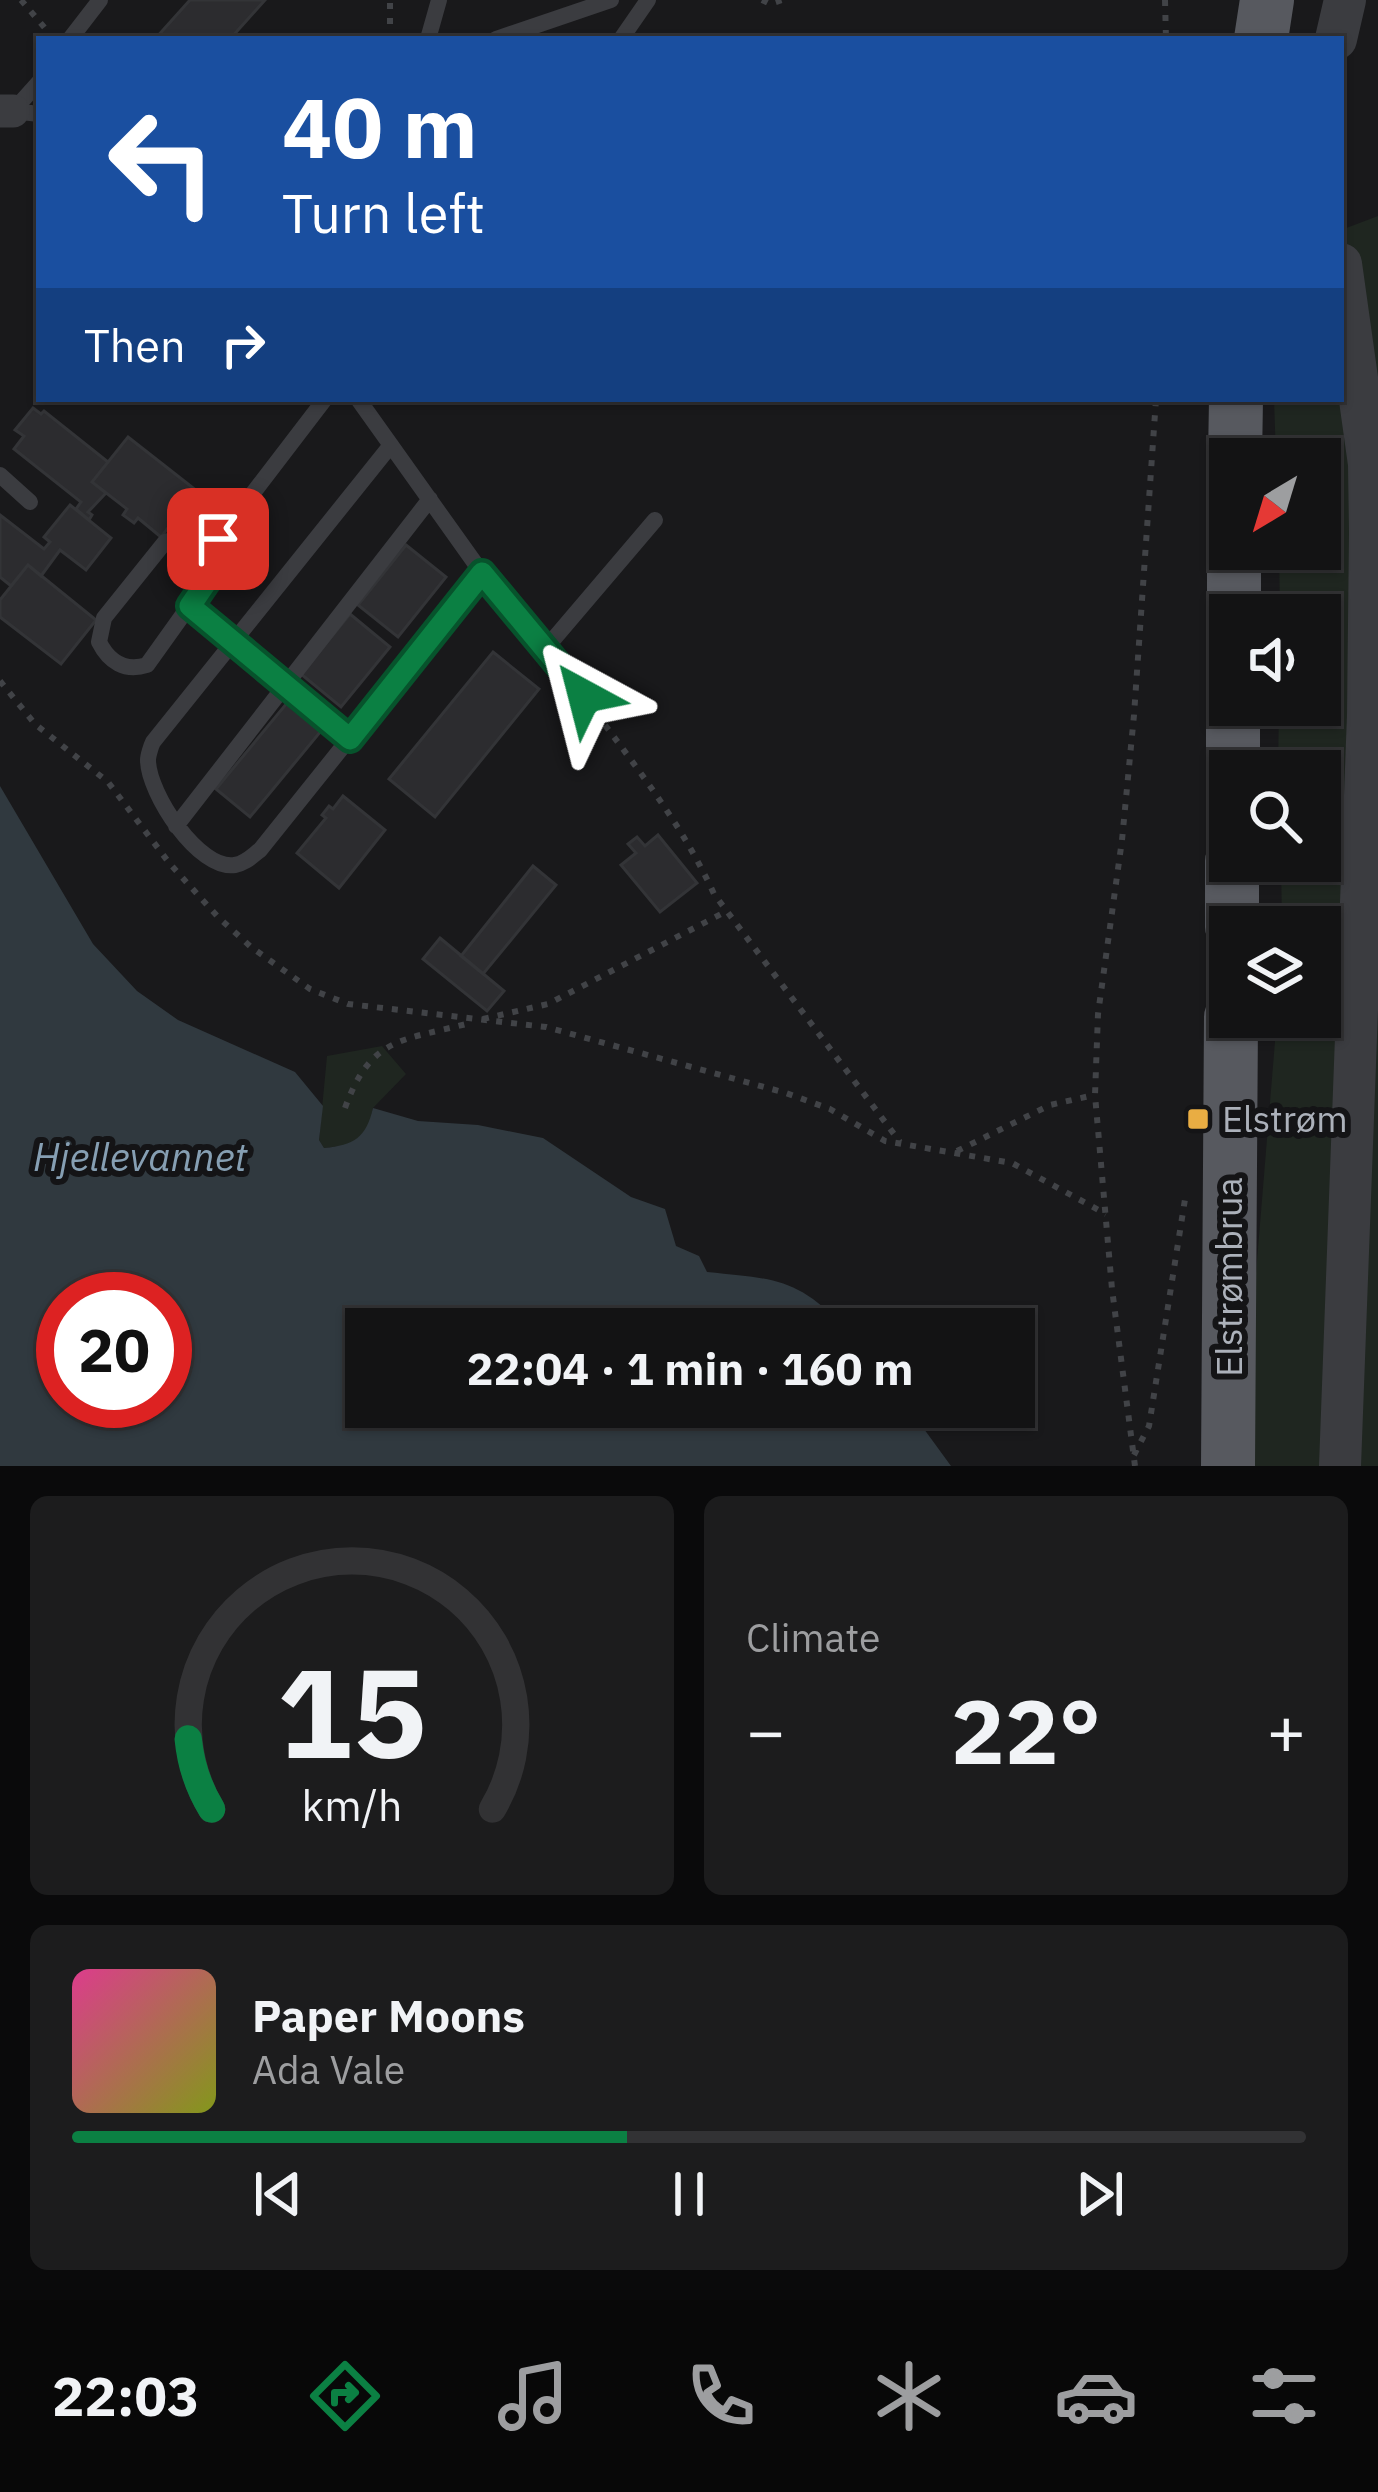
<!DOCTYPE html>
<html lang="en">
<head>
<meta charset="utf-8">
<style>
	body { margin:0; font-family:"IBM Plex Sans",sans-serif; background:#1c1c1d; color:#f1f3f6; height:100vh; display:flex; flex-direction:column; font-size:45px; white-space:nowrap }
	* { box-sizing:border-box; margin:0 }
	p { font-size:39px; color:#9d9ea0 }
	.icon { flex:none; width:66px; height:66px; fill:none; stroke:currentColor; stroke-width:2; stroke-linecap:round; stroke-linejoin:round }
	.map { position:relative; height:1466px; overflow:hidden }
	.panel { display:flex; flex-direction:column; gap:30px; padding:30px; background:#0a0a0b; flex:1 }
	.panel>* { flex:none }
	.guide { position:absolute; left:36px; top:36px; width:1308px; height:366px; border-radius:0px; box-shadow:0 3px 9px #0004,0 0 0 3px #323234; background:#1a4fa0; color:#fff; overflow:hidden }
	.needle { width:78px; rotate:218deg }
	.controls { position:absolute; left:1209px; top:438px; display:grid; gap:24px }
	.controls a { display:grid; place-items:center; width:132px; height:132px; border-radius:0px; background:#131314; box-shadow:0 3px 9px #0004,0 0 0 3px #323234; font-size:60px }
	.speed { position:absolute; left:36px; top:1272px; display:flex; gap:24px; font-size:60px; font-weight:700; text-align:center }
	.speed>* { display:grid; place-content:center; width:156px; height:156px; border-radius:50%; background:#131314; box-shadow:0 3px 9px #0004,0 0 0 3px #323234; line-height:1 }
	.speed .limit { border:18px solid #d22; background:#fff; color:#111 }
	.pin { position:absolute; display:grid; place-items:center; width:102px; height:102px; color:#fff; margin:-51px; border-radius:24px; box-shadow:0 6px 18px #0006 }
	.me { position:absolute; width:132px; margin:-66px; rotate:322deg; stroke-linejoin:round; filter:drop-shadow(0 0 9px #0008) }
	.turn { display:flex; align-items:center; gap:42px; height:252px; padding:0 48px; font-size:54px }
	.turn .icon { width:156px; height:156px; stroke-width:2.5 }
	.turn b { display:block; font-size:84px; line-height:102px }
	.then { display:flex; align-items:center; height:114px; padding:0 48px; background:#0003; gap:24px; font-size:45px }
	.big { font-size:90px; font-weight:700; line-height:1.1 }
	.panel .card { flex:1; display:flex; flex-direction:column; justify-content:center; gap:18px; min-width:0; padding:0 42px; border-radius:18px; background:#1c1c1d }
	.panel .dial { align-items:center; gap:0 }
	.dial svg { height:312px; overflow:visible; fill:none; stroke:#323234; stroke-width:7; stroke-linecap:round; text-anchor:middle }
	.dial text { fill:#f1f3f6; stroke:none }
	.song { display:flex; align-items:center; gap:36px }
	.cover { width:144px; height:144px; border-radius:18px; background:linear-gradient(135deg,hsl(330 70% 55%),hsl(70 70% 35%)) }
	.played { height:12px; border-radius:6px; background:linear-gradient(90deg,#0b8043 45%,#323234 45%) }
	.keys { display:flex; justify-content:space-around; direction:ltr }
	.heat { display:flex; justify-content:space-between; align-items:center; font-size:66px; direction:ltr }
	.panel .tiles { flex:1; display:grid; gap:30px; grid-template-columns:1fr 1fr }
	.card:last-child { grid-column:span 2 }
	.trip { position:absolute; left:345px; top:1308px; width:690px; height:120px; border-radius:0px; background:#131314; box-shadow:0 3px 9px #0004,0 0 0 3px #323234; font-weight:700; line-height:120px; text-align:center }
	.tab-bar { display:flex; height:192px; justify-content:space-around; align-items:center; background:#080808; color:#9d9ea0 }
	.tab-bar .icon { width:84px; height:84px }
	.tab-bar .current { color:#0b8043 }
	.tab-bar b { font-size:54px; color:#f1f3f6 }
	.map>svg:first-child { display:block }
	.green { fill:#1f2620 }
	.water { fill:#30393f; fill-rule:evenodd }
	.building { fill:#2c2c2f; stroke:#333437; stroke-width:3 }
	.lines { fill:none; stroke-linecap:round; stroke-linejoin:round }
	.path { stroke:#414347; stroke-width:6; stroke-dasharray:6 9; stroke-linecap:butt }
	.service { stroke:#3b3c40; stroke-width:16 }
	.minor { stroke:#3b3c40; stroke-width:33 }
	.tertiary { stroke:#3b3c40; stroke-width:42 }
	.primary { stroke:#57595f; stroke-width:54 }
	.route-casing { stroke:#07532c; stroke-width:30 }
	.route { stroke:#0b8043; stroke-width:21 }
	.poi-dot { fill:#e9ad43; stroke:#141416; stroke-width:4.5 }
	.labels { text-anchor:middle; stroke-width:12; stroke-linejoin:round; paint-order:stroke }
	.poi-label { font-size:36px; fill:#acb1ba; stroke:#141416; text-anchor:start }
	.street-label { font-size:36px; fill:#acb1ba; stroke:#141416 }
	.water-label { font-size:39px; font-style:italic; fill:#869fb3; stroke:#141416 }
</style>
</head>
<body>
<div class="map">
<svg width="1378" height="1466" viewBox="0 0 1378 1466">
	<rect width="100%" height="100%" fill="#19191b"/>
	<path class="green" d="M1378,216V1466H1246L1255,1285L1277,1017H1320V927H1282L1281,861H1320V771H1278L1279,705H1320V615H1280L1279,549H1320V459H1276L1274,399H1341V230Z
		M382,1046L406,1074L373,1108L368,1131L350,1145L324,1148L319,1140L327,1056Z"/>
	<path class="water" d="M0,786L93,944L137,991L178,1020L295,1072L323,1106L319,1140L324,1148C354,1145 366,1138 373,1108L418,1121L478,1125L543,1138L631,1197L665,1209L676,1246L699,1256L707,1272C774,1279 797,1277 846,1329H366V1407H908L951,1466H0ZM63,1299H165V1401H63Z"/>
	<path class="building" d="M190,0H265L230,39H155Z
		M33,408L41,414L44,411L108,462L92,482L106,493L88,512L92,515L89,520L76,509L81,502L14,449L24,436L15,430Z
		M128,437L197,491L161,537L138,518L134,523L123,515L127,509L92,482Z
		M70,505L111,538L86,570L60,550L41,576L28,565L11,586L0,577V515L44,549L50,542L44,537Z
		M406,545L446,577L398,637L358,605Z
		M28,565L96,620L61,664L0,617V600Z
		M350,614L390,647L341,707L301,674Z
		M493,652L539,689L435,817L389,779Z
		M287,703L321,731L250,817L216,789Z
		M343,796L385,830L339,888L297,853L326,818L322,815L329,806L333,809Z
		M658,835L697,883L660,912L621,865L636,853L628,844L637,837L645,846Z
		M533,866L556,885L483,974L461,956Z
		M440,938L504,991L487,1011L423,959Z"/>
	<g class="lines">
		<path class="path" d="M21,0L50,34
			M762,0L770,4L782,0
			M1165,0L1166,39
			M390,39V0
			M0,681L35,724L108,782L170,864L218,917L251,947L310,989L348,1004L546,1027L786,1093L830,1109L885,1141L1012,1163L1106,1214
			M596,713C640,772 684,828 714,894L900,1142
			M483,1019L548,1004L727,911
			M345,1108C371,1036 402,1041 470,1023
			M957,1151L1050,1105L1094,1095
			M1134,1455L1149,1426L1186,1193
			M1135,1466L1112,1289L1095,1095L1098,1014L1122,840L1134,715L1156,399"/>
		<path class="service" d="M70,39L100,0
			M428,39L439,0
			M496,39L611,0
			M621,39L648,0
			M13,111L39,82
			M13,111L39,114
			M358,399L482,573L584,696
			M391,445L153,742C151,746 148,756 148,760C148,793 199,871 235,865C246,863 252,856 260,850L482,573
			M0,475L30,502
			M218,539L187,536L165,542L104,618L99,642C109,662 125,672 147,665L212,574L218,539L325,399
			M190,606L350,739
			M546,648L655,520
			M176,826L430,499"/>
		<path class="minor" d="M0,111H13"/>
		<path class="tertiary" d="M1336,39L1345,0
			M1340,1466L1368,715L1370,532L1369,464L1341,264"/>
		<path class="primary" d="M1261,39L1267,0
			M1235,459L1236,399
			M1234,615V549
			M1233,771V705
			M1232,927V861
			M1228,1466L1231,1017"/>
	</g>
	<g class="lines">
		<g class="route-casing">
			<path id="route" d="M218,539L212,574L190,606L350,739L482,573L584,696"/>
		</g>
		<use href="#route" class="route"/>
	</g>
	<rect class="poi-dot" x="1186" y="1107" width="24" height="24" rx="6"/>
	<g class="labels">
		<g class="poi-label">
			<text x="1222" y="1132">Elstrøm</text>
		</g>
		<g class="street-label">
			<text transform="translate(1229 1277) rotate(-90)" y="13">Elstrømbrua</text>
		</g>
		<g class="water-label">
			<text x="140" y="1171">Hjellevannet</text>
		</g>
	</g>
</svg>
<div class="controls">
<a><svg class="needle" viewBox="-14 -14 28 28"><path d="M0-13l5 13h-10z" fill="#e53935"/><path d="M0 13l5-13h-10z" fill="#9d9ea0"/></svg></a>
<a><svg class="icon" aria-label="sound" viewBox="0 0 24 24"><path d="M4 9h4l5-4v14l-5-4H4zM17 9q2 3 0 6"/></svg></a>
<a><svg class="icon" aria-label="search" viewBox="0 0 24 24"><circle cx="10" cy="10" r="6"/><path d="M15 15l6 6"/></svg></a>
<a><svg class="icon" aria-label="layers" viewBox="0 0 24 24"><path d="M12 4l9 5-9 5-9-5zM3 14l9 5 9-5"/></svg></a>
</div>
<div class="speed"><div class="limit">20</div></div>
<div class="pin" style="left:218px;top:539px;background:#d93025"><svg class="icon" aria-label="arrive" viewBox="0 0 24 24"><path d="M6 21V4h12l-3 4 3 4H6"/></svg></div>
<svg class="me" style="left:584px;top:696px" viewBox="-20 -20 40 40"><path d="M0-17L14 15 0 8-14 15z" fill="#0b8043" stroke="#fff" stroke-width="4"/></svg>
<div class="trip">22:04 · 1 min · 160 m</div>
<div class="guide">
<div class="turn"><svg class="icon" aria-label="left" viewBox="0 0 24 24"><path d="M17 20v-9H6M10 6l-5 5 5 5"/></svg><div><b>40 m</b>Turn left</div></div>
<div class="then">Then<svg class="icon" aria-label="right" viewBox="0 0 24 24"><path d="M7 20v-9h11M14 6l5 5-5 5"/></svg></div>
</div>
</div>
<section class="panel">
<div class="tiles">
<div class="card dial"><svg viewBox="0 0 100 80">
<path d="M14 69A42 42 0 1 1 86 69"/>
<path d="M14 69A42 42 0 0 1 8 51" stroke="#0b8043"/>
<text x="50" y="56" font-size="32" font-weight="700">15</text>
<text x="50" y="72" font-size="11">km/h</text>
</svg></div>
<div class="card"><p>Climate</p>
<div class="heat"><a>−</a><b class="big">22°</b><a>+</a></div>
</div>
<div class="card">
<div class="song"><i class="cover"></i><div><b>Paper Moons</b><p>Ada Vale</p></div></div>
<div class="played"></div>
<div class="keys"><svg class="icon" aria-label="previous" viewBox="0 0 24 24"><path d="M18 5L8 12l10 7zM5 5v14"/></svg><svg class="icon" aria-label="pause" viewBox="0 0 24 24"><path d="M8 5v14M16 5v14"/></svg><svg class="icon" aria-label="next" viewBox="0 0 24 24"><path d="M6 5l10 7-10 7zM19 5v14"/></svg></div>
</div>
</div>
</section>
<nav class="tab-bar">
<b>22:03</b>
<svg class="icon current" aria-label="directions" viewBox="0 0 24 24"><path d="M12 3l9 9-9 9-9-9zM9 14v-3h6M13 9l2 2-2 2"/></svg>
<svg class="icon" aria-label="music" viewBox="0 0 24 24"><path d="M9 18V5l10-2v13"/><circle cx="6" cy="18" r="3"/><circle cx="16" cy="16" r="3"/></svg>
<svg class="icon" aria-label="phone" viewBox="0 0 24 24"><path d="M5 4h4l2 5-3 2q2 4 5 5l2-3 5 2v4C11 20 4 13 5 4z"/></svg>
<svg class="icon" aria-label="climate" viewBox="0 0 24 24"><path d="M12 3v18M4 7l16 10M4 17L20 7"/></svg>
<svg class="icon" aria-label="car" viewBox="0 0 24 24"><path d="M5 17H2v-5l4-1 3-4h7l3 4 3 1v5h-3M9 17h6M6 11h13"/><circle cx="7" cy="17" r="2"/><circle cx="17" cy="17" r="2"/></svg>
<svg class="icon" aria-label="filters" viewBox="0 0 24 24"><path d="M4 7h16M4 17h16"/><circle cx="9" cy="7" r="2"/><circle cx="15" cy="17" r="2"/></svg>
</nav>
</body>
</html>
